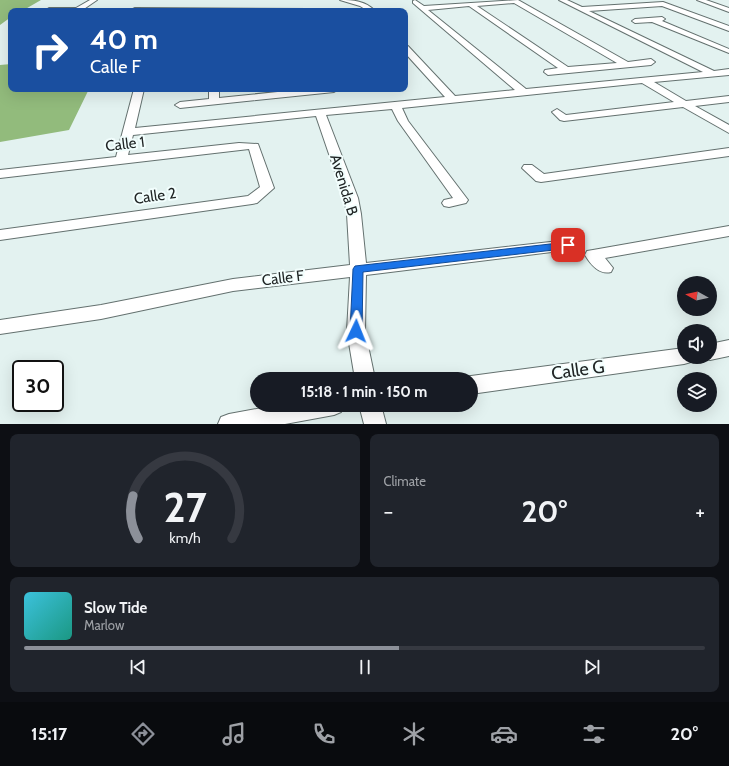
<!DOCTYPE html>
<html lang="en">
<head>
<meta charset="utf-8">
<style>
	body { margin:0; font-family:Cabin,sans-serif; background:#20242c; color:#f1f3f6; height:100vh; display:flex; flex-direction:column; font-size:15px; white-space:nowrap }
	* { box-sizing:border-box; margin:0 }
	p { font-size:13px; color:#9ea1a6 }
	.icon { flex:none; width:22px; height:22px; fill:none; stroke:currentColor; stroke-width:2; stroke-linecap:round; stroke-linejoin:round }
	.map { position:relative; height:424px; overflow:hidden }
	.sheet { display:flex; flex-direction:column; gap:10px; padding:10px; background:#0d0f14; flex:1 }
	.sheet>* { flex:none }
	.guide { position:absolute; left:8px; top:8px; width:400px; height:84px; border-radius:8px; box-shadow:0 4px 16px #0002; background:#1a4fa0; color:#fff; overflow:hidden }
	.needle { width:26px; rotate:278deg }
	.buttons { position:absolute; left:677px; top:276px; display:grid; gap:8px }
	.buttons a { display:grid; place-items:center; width:40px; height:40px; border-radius:50%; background:#171b24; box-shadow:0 4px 16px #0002; font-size:20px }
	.speed { position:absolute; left:12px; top:360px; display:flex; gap:8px; font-size:20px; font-weight:700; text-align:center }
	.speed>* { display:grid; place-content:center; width:52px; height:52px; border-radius:50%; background:#171b24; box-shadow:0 4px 16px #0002; line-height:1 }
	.speed .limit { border:2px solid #111; border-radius:6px; background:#fff; color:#111 }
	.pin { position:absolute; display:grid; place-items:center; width:34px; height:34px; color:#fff; margin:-17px; border-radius:8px; box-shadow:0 2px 6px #0006 }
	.me { position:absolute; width:44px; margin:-22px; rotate:2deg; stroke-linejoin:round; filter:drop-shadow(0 0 3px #0008) }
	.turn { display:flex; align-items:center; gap:14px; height:84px; padding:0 16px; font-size:18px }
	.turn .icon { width:52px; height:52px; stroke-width:2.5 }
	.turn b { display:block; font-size:28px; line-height:34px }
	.big { font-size:30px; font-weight:800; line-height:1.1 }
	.sheet .tile { flex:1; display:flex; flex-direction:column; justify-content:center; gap:6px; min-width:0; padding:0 14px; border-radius:8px; background:#20242c }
	.sheet .dial { align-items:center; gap:0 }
	.dial svg { height:104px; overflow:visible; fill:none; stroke:#363941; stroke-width:7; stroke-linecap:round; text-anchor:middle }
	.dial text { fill:#f1f3f6; stroke:none }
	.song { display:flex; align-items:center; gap:12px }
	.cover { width:48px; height:48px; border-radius:6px; background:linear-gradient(135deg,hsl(190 70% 55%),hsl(170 70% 35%)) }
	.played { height:4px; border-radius:2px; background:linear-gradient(90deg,#8c9099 55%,#363941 55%) }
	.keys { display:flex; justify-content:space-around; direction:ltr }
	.heat { display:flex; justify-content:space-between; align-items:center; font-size:22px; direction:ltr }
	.sheet .tiles { flex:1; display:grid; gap:10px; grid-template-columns:1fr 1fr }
	.tile:last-child { grid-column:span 2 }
	.trip { position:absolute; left:250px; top:372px; width:228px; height:40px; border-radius:20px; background:#171b24; box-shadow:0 4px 16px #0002; font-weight:800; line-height:40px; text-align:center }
	.menu { display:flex; height:64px; justify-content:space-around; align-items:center; background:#090b0e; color:#9ea1a6 }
	.menu .icon { width:28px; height:28px }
	.menu .current { color:#8c9099 }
	.menu b { font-size:18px; color:#f1f3f6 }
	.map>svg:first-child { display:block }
	.forest { fill:#92bb7c }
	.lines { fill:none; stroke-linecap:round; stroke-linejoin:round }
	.minor-casing { stroke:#64716f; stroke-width:2 }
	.minor { fill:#fff; fill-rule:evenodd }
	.route { fill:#1a73e8; stroke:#114b97 }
	.labels { text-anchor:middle; stroke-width:4; stroke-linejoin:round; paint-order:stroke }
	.street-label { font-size:15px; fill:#202525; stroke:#f2fefd }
	.near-street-label { font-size:18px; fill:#202525; stroke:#f2fefd }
</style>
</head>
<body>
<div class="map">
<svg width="729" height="424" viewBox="0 0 729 424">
	<rect width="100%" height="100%" fill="#e3f2f0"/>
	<path class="forest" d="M0,0H41L22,11H11V17L0,25Z
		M11,64V89H89L69,130L0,142V65Z"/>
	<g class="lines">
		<g class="minor-casing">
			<path id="minor" d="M90,0H97L81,11L46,10L49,8H76Z
				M340,0C353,0 366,1 375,11H368L360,6Z
				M415,0L424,6L518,0L628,62L651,59L655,62L651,65L548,75L544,72L545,70L558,68L469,6L428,10L526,89L703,72L559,0H567L582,7L663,2L729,26V31L662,6L589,11L714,71L729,69V75L654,82L686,101L729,96V102L695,106L729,125V133L683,107L564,121L560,120L552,112L557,109L566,115L674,102L642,83L402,108L408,121L468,200L466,203L449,207L444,206L442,203L444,200L453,198L398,121L392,109L326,115L358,198L361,214L366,263L568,240L573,241L576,245L573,249L568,250L366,275L365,331L375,379H355L347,331L350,277L233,291L101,319L0,334V320L101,305L233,279L350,265L347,214L344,198L316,116L133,135L128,155L239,143L258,144L274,188L257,203L252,204L0,240V230L248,196L260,187L249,149L0,178V170L116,157L134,89H144L135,128L445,97L405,53V46H408L455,96L515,90L413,3V1ZM514,3L617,63L568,67L477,6Z
				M697,0H706L729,8V12Z
				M135,8L309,9L312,11H132L133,9Z
				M662,17L665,19L662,21L729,49V53L652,22L635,23L632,21L635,19Z
				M209,89H219V98L306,89H339L334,92L180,108L175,105L180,102L209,99Z
				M729,148V156L541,182L536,181L522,168L524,165H532L544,174Z
				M729,226V236L605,258L613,268L611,272C599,275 591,265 585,255L587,251L593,250Z
				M729,340V356L710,360L703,358L710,357V344Z
				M684,348V357H693L691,362L684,364L471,394V379H464L471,376Z
				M278,405H345L341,412L334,415L285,424H218L221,417L229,414Z
				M359,405H381L386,424H364Z"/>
		</g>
		<use href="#minor" class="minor"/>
	</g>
	<path class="route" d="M568,242L571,243L573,245L571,248L363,272L362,331L360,335L356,336L351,335L350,331L353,269L355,266Z"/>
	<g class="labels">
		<g class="street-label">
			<text transform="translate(125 144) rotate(-7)" y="5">Calle 1</text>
			<text transform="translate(344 185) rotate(73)" y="5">Avenida B</text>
			<text transform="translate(155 196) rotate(-8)" y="5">Calle 2</text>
			<text transform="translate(283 278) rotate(-7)" y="5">Calle F</text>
		</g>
		<g class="near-street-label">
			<text transform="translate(578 370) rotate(-8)" y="6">Calle G</text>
		</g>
	</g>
</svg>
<div class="buttons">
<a><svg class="needle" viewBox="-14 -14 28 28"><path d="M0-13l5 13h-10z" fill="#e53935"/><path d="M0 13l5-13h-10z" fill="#9ea1a6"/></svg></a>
<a><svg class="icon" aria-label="sound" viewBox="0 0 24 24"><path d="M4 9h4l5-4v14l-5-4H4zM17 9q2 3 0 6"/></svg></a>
<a><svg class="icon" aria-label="layers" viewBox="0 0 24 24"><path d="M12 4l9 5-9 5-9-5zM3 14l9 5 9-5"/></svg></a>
</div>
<div class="speed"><div class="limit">30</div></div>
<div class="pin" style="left:568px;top:245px;background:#d93025"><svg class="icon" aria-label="arrive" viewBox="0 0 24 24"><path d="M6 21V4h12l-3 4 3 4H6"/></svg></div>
<svg class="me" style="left:356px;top:331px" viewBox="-20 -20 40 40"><path d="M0-17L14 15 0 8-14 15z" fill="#1a73e8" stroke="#fff" stroke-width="4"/></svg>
<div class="trip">15:18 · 1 min · 150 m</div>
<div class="guide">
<div class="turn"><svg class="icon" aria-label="right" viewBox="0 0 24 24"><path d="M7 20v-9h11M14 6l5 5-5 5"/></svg><div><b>40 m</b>Calle F</div></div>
</div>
</div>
<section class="sheet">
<div class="tiles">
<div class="tile dial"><svg viewBox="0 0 100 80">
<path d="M14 69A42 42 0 1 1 86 69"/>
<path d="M14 69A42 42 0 0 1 10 36" stroke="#8c9099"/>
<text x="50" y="56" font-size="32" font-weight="700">27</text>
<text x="50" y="72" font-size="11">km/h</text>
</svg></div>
<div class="tile"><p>Climate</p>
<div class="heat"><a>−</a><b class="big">20°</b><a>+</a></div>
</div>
<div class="tile">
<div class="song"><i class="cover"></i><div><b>Slow Tide</b><p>Marlow</p></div></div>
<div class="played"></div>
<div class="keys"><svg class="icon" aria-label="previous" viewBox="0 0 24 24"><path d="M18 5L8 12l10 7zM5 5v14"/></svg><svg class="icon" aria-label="pause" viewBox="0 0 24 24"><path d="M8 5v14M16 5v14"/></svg><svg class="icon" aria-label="next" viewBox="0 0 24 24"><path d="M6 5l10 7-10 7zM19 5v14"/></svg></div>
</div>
</div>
</section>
<nav class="menu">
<b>15:17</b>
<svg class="icon current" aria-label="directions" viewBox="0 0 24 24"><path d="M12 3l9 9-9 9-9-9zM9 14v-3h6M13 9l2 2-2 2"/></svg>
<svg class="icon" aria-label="music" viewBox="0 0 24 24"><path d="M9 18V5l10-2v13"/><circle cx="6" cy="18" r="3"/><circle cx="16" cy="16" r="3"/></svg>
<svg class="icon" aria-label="phone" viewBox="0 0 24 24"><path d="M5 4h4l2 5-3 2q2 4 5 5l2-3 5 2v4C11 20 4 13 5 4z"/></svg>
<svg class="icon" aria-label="climate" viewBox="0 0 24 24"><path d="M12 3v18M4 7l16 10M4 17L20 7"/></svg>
<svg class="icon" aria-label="car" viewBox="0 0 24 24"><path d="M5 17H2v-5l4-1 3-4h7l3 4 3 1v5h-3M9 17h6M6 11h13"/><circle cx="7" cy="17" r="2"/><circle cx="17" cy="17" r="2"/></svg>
<svg class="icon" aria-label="filters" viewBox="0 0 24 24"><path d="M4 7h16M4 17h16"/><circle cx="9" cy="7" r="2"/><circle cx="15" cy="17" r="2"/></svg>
<b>20°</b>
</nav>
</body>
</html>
